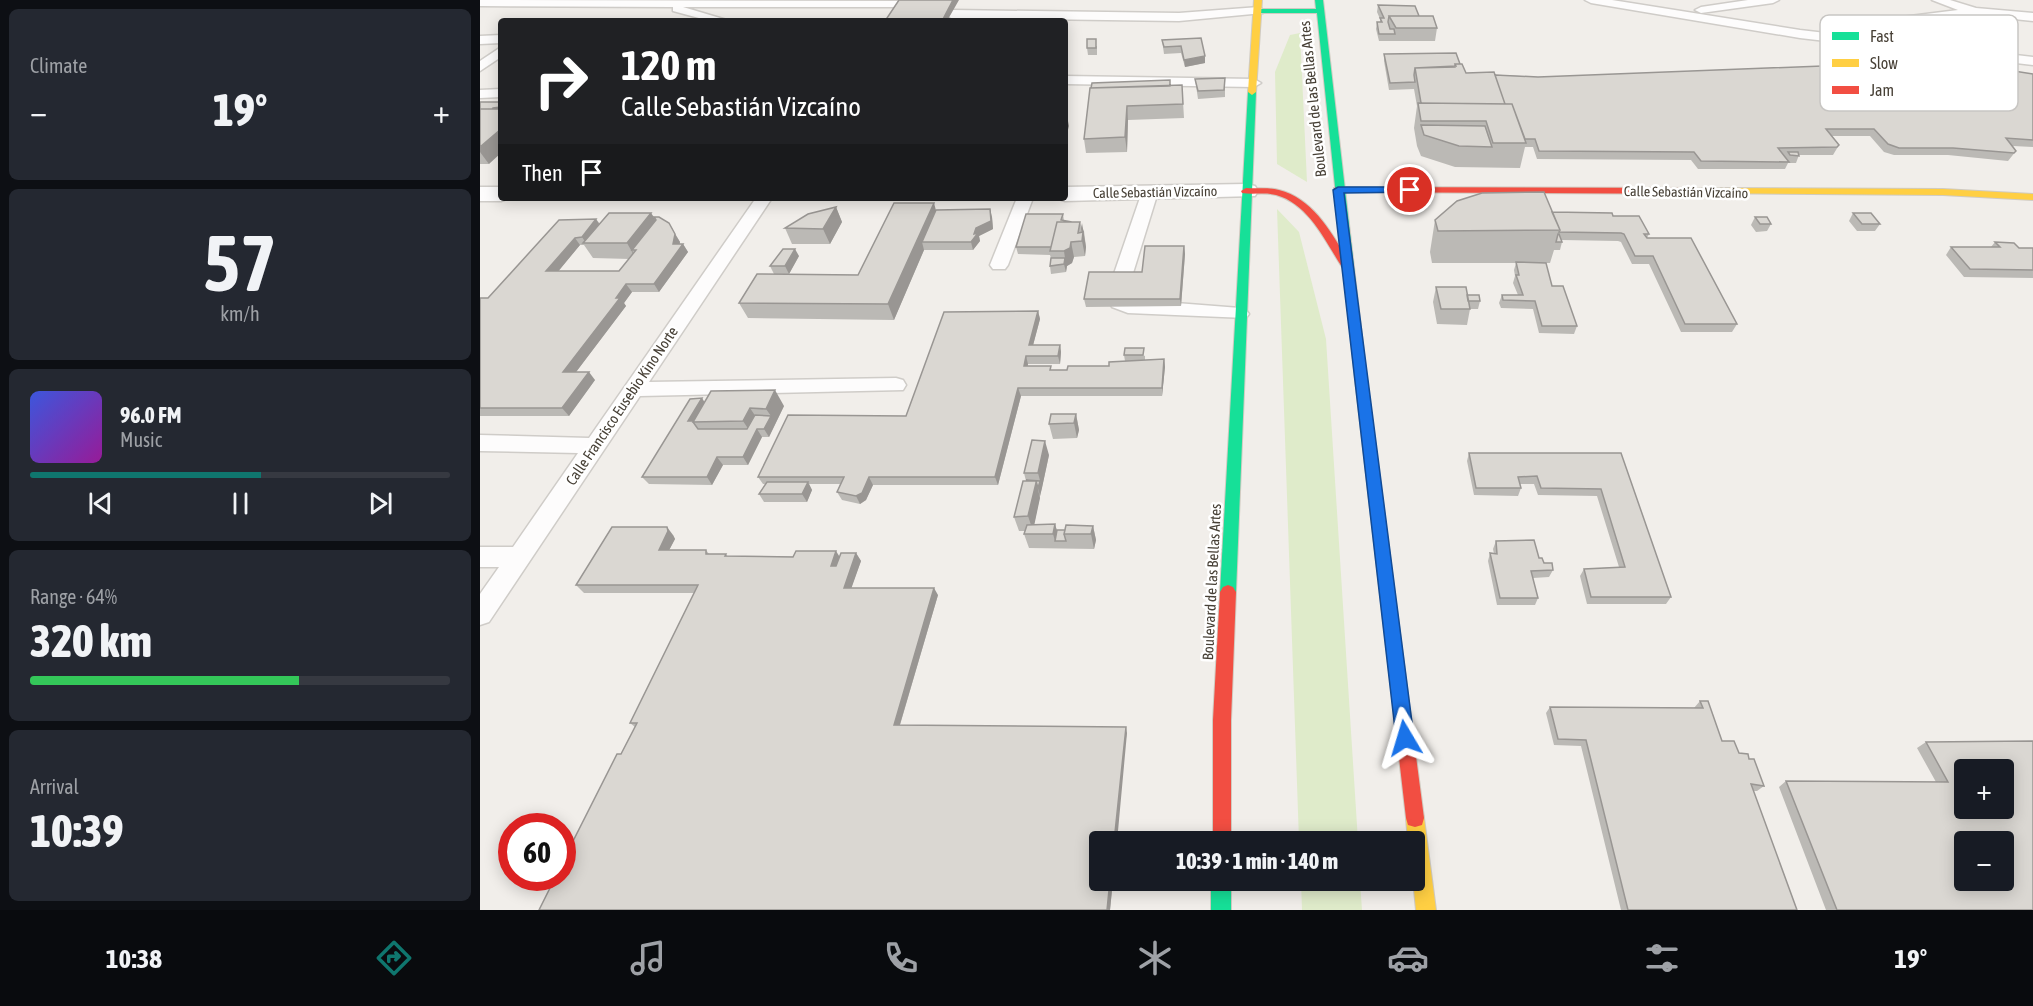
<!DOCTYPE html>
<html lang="en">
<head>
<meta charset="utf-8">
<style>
	body { margin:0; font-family:"Asap Condensed",sans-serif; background:#242831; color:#f1f3f6; height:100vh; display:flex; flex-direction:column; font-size:22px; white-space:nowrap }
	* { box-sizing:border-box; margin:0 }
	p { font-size:20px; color:#9ea1a6 }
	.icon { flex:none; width:33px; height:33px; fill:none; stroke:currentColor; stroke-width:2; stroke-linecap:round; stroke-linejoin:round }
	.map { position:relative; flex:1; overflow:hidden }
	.panel { display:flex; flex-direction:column; gap:9px; padding:9px; background:#0d0f14; width:480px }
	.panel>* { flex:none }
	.hud { position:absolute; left:18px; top:18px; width:570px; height:183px; border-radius:6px; box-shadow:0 3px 15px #0003; background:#202124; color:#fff; overflow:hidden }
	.fabs { position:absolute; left:1474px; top:759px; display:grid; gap:12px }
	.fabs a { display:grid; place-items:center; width:60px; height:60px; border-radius:6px; background:#171b24; box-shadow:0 3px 15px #0003; font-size:30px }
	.speed { position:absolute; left:18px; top:813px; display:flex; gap:12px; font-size:30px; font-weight:700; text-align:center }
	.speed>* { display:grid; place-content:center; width:78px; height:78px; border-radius:50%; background:#171b24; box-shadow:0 3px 15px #0003; line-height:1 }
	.speed .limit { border:9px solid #d22; background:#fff; color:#111 }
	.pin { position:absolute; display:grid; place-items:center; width:51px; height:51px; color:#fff; margin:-26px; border:3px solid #fff; border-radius:50%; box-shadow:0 2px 6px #0007 }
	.me { position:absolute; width:66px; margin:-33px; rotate:353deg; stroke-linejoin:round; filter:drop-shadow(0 0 4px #0008) }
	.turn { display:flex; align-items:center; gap:21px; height:126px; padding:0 24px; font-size:27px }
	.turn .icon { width:78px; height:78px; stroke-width:2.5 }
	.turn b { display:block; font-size:42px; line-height:51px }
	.then { display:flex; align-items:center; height:57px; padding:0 24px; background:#0003; gap:12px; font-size:22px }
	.big { font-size:45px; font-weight:800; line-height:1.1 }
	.panel .tile { flex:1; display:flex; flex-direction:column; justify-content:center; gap:9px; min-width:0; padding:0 21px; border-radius:9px; background:#242831 }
	.panel .dial { align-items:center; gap:0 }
	.dial b { font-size:78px; line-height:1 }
	.song { display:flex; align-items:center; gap:18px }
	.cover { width:72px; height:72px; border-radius:9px; background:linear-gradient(135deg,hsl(230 70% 55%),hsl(300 70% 35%)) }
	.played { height:6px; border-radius:3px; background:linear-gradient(90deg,#0f766e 55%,#363941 55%) }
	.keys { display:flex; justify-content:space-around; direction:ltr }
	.heat { display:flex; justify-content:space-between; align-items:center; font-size:33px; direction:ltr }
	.charge { height:9px; border-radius:4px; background:linear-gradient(90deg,#34c759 64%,#363941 0) }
	.trip { position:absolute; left:609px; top:831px; width:336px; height:60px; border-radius:6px; background:#171b24; box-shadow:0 3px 15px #0003; font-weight:800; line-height:60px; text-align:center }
	.tabs { display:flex; height:96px; justify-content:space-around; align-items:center; background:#090b0e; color:#9ea1a6 }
	.tabs .icon { width:42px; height:42px }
	.tabs .selected { color:#0f766e }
	.tabs b { font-size:27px; color:#f1f3f6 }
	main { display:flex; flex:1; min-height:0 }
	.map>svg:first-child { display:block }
	.green { fill:#dfebca }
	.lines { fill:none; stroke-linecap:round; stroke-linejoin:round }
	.lane-casing { stroke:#cfccc8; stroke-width:3 }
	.street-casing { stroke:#cfccc8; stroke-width:3 }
	.fast-casing { stroke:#d0cbc1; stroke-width:2 }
	.slow-casing { stroke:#d0cbc1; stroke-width:2 }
	.jam-casing { stroke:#d0cbc1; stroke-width:2 }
	.lane { fill:#fdfcfc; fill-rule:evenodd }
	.street { fill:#fdfcfc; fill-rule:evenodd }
	.fast { fill:#16e098; fill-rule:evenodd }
	.slow { fill:#ffcf43; fill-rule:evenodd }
	.jam { fill:#f24e42; fill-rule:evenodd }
	.wall { fill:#bbb9b5; fill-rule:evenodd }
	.shaded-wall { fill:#999693 }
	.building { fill:#dad7d2; stroke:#999693; stroke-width:1.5; fill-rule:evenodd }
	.route { fill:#1a73e8; stroke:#114b97; stroke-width:1.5 }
	.labels { text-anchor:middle; stroke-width:5; stroke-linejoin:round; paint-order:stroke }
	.far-street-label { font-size:14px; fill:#474036; stroke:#fff }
	.street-label { font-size:15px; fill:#474036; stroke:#fff }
	.key { fill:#fff; stroke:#c8c6c3; stroke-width:1.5 }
	.key-label { font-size:16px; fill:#474036 }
</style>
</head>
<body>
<main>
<section class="panel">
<div class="tile"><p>Climate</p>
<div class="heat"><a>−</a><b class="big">19°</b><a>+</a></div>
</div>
<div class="tile dial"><b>57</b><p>km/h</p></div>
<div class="tile">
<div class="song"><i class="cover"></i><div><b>96.0 FM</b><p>Music</p></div></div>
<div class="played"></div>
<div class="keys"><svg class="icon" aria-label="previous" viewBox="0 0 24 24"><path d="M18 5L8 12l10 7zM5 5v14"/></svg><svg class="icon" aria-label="pause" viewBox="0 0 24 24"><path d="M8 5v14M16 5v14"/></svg><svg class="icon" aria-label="next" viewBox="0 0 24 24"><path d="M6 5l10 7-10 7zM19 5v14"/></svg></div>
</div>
<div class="tile"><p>Range · 64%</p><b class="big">320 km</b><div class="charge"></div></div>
<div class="tile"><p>Arrival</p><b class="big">10:39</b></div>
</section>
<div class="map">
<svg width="1553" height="910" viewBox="0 0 1553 910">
	<rect width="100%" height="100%" fill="#f1eeea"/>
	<path class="green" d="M820,33L827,182L797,164L795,72L810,35Z
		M797,209L819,232L846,339L878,841H819Z
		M821,881H880L882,910H822Z"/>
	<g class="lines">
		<g class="lane-casing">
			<path id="lane" d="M0,0L423,1L429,4L423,7H203L250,21H230L193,11V7L0,6Z
				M1105,0H1132L1320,30L1553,57V65L1320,38L1111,3Z
				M1268,0H1299L1293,3L1221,13L1215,10L1221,7Z
				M1452,0H1470L1496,8L1553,13V21L1495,15L1350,34L1344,30L1350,26L1478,10Z
				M779,7L785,11L783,13L699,21L471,18L465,14L471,10L699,13Z
				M21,35V43L0,44V36Z
				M21,47V57L0,71V61Z
				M585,76L774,79L781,83L774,87L585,84Z
				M21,89V97L0,98V90Z
				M670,187L678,192L645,299L760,308L766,310L769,314L766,318L648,313L632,307L626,297L662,192Z
				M276,198H292L169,382L416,378L423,380L426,385L423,390L160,396L9,622L0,625V594L19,567H0V547H33L98,453L0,451V435L109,438Z
				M537,198H553L528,265L525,269H513L510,265Z"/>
		</g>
		<g class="street-casing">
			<path id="street" d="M766,184L775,186L778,191L775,196L585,201L576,198H585V187Z
				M0,187H21V198H30L21,201H0Z"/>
		</g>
		<g class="fast-casing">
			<path id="fast" d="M835,0H843L887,379L881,383L875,379L837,13H779L775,11L779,9H836Z
				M772,89L776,92L756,592L753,597L748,599L743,597L740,592L768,92Z
				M731,880H751V910H731Z"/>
		</g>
		<g class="slow-casing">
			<path id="slow" d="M774,0H782L776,92L772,95L768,92Z
				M1226,188L1463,189L1553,194V200L1463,195L1222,193V189Z
				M935,809L942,811L944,818L956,910H936L933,880L934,842H928L926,818L928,811Z"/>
		</g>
		<g class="jam-casing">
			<path id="jam" d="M858,187L1226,188L1231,191L1226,194L854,192V188Z
				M766,188C777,189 788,187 799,190C835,199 853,236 871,265L870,267H862C845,241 829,204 796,195C785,192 773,195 762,193L761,191Z
				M881,375L887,379L944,818L942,825L935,827L928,825L926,818L875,379Z
				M748,585L753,587L756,592L751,720V842H733V720L740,592L743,587Z"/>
		</g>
		<use href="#lane" class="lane"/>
		<use href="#street" class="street"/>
		<use href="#fast" class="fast"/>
		<use href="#slow" class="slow"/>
		<use href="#jam" class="jam"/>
	</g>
	<path class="wall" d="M898,5L939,16L957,28L955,41H899L896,29L897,22H900V19L897,12Z
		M721,38L725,63L705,67L701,53L684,54L682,40Z
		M617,46V55H608L607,48Z
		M904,54L980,64L986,73L1058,77L1553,74V147L1533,146L1536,151L1528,161L1468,155H1414L1404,152L1390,136H1352L1359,145L1353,155H1319L1316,163H1308L1305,169H1218L1211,160L1057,159L1053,147H1045L1040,168L975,167L941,156L937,146L934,128L937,106L934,89L909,90L904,61Z
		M745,78V97L718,99L715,79Z
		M702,85L704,118L648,120L647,152L606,153L604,139L610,88Z
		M0,102L9,164H0Z
		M356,207L362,222L350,244H312L305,228Z
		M456,210L512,217L513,229L499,236L500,241L493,250H444L414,320L268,318L259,303L308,274H294L290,266L319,256L309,274L378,275Z
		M1072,212L1133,216L1169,234L1167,238L1257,324L1252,332H1201L1169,264H1152L1141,242L1138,241L1082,240V242L1080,250H1074L1070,263H1051L1072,286L1097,326L1094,334L1059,333L1053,309L1021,308L1019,303L1022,295H1038L1033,283L1035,276L1034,270L1036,263H952L950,252L955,220Z
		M171,213L174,217L189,223L200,242V244H203L208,252L179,292H152L144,303L146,306L96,372L115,380L89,416H0V298H8L116,219L120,224ZM100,245H104L113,258L150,259L139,271H78Z
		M1373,213L1400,224L1395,231H1377L1369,221Z
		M583,214L584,221L600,223L604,231L606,247L605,256L594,257L592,263L587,266L586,272L571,274L570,266L571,258L570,255L538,254L536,247Z
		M1275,217L1291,224L1287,231L1276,232L1271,225Z
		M1515,242L1539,248H1553V278L1484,277L1466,255L1471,247H1511Z
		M704,246L705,254L701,306L606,307L604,299L662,272Z
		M956,287L987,295L1000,301L998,309H990L987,325L957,324L953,302Z
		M558,311L560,319L553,345H580L581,352L580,364H548V366L572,370H587L629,366L645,361L644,355L645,348L665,356V360L684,359L685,367L682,396H541L518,485H393L386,500L380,504L362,500L357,492L360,484H329L332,490L327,502H284L279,494L285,484H283L278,477L426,416Z
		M224,402L304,406L289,437H282L268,465H243L232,485L169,484L162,477Z
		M596,414L599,430L597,438L573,439L569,424Z
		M989,453H1141L1191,597L1186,604H1107L1100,576L1104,569L1139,567L1117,496L1058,495L1054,484H1040L1041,488L1038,496L994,495L987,461Z
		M569,455L554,524H575L577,531L613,526L616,540L614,549L549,548L544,534L545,531H539L534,517L546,481L544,473Z
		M193,535L195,539L189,550H226L229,554H246L248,557L359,556L376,553L381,561L371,588L458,595L420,725L647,733L620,880H633L630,910H59L155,727L150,723L215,593H104L96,585Z
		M1016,541L1059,558L1073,570L1069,577L1053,578L1058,598L1055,605H1017L1008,561L1010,553L1014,554L1013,549Z
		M1220,701L1242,741L1259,753L1269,759L1284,786L1277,791H1273L1317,910H1141L1101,746L1074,745L1066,713L1070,707L1214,708Z
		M1446,742L1553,910H1346L1299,787L1306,781L1456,782L1437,748Z"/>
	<path class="shaded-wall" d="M473,0H479L467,21H462Z
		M725,56V63L705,67L704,60Z
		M647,106L648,120L647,152L645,137Z
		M586,111L589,126L585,141V117Z
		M21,129V153L9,164L0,152V147Z
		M454,203L458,218L442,242L444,250L414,320L408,304Z
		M356,207L362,222L350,244L343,229Z
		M510,209L512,217L513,229L499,236L500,241L493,250L491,242L496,228Z
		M171,213L180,228L156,250H152L156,259L147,243Z
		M116,219L121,227L106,243L102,237Z
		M602,223L606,247L605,256L602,241L603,237L601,229Z
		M195,234L200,242L198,250L203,244L208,252L179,292L174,284L193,244Z
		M95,238L100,245L72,279L66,271Z
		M591,242L594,257L592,263L587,266L586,272L584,264L585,258L584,251Z
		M704,246L705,254L701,306L700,299Z
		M315,249L319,256L309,274L305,266Z
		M146,284L152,292L144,303L146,306L90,380L83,372Z
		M558,311L560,319L551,353L549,345Z
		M580,345L581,352L580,364L578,356Z
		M546,356L548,364L546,373L544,366Z
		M684,359L685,367L682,396V388Z
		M109,372L115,380L89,416L82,408Z
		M538,388L541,396L518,485L515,477Z
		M295,390L304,406L289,437L284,429L291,416L286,409Z
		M222,398L227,406L218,422L208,421Z
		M270,408L280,423L273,436L263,421Z
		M596,414L599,430L597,438L594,423Z
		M277,429L282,437L268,465L263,457Z
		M565,441L569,455L562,488L558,473Z
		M237,457L243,465L232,485L227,477Z
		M389,477L393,485L386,500L380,504L376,496Z
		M556,481L560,498L553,531L548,516Z
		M560,481L562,488L560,496L558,488Z
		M328,482L332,490L327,502L322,494Z
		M575,524L579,538L575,541L573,534Z
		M613,526L616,540L614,549L611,534Z
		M187,527L193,535L195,539L185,558L179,550Z
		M356,551L361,559L356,573L351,566Z
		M376,553L381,561L369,595L364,588Z
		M454,588L458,595L418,731L414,725Z
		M646,727L647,733L637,842H634Z
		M630,880H633L630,910H627Z"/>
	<path class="building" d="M419,0H473L462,21H405Z
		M898,5L935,6L939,16H909L908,22L910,29H914L915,34H899L897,22H902L900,18H904Z
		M909,16H953L957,28H916Z
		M117,20H134L133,21H116Z
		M721,38L725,56L704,60L701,46L684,47L682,40Z
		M607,39H616V48H607Z
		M976,53L980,64H975V67L935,68L934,75L935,82L910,83L904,54Z
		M1470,61L1553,74V140L1526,138L1536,151L1534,153L1473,148H1419L1408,144L1394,129H1346L1359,145L1357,147L1298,148L1309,162L1221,161L1214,152L1059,151L1055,139H1045L1032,104H1025L1015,75L1058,77Z
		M975,64H982L986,73L1014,72L1025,104L941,103L935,68L976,66Z
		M745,78L744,90L718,91L715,79Z
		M690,80V86L611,88L612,83Z
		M702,85L703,104L647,106L645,137L604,139L610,88Z
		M0,102H21V107L13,108L12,109H0Z
		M938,103L1032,104L1046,143H1013L1006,121H941Z
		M0,109H21V129L0,147Z
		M941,125L1005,126L1012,147L979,146L944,135Z
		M1308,152H1318L1319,156L1310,155Z
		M1064,192L1080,230L958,231L955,220L977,201L1002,193Z
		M414,203H454L408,304L259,303L277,274L378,275Z
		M356,207L343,229L305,228L328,214Z
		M510,209L511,221L496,228L494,234L498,233L491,242H442L456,210Z
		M1072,212L1132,213L1133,216H1159L1169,234H1164L1167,238H1211L1257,324H1205L1173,256H1155L1144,234L1141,233L1079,232L1080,230Z
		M129,213H171L147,243H103Z
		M1373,213H1391L1400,224H1382Z
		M546,214H583L581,220L592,222H577L571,247H536Z
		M174,217H179L189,223L195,234L193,244H203L174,284H146L136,298H140L83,372H109L82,408H0V298H8L79,220L116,219L102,237L95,238L66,271H139L156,250H152L176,220Z
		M1275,217H1287L1291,224H1280Z
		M577,222H600L598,233L603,232L602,241L591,242L590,248L584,251H570Z
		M1078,234H1079L1082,242H1076Z
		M1515,242L1534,243L1539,248H1553V270L1490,269L1471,247H1520Z
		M665,246H704L700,299H604L609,272H662Z
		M303,249H315L305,266H290Z
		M571,258H585L584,264L570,266Z
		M1036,262L1066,263L1072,286H1083L1097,326H1062L1055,301L1023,300L1022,295H1043L1036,275H1039Z
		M956,287H986L990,309H961Z
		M987,295H999L1000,301H988Z
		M558,311L549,345H580L578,356H546L544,366H571L570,370H587L588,366H629V362L684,359L682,388H538L515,477H389L382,493L376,496L357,492L364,477H278L308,415L426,416L464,312Z
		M645,348H664L663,355H644Z
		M295,390L286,409L270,408L263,421L213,422L231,391Z
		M222,398L208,421H213V422L218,429H267L275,415L291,416L284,429H277L263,457H237L227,477H162L210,399Z
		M571,414H596L594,423L569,424Z
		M552,440L565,441L558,473H544Z
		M989,453H1141L1191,597H1111L1104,569L1145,567L1121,489L1061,488L1057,476L1038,477L1041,488H996Z
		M546,480L560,481L558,488L556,481Z
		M543,481H556V483L548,516L534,517Z
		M287,482H328L322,494H279Z
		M575,524L573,534H544L547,525Z
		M586,525L613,526L611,534H584Z
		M132,527H187L188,531L179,550H226V554H246L245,556L313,557L316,551H356L351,566H356L361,553H376L364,588H454L414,725L646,727L634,842H620V880H630L627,910H59L75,878H82V863L137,754H141L157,723H150L218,585H96Z
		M577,530H585L584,534L586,541H575Z
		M1054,540L1059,558H1062L1064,563H1072L1073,570L1051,571L1058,598H1020L1010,553L1017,554L1016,541Z
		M1220,701H1228L1242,741H1254L1259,753L1268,754L1269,759H1274L1284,786L1271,784L1317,910H1148L1106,740L1078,739L1070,707L1223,708Z
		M1553,741V910H1357L1306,781L1468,782L1446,742ZM1485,770H1524V808H1485ZM1485,842H1524V880H1485Z"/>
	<path class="route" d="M930,187L935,190L934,192L864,193L934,738L931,744L925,746L919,744L916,738L853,190L858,187Z"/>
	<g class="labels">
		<g class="far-street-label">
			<text transform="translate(675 192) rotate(-1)" y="5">Calle Sebastián Vizcaíno</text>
			<text transform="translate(1206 192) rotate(1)" y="5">Calle Sebastián Vizcaíno</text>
		</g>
		<g class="street-label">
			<text transform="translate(833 99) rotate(-96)" y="5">Boulevard de las Bellas Artes</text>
			<text transform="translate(142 406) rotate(-56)" y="5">Calle Francisco Eusebio Kino Norte</text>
			<text transform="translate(732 582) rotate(-87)" y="5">Boulevard de las Bellas Artes</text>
		</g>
	</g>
	<rect x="1340" y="15" width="198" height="96" rx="9" class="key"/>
	<rect x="1352" y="32" width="27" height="8" fill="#16e098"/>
	<rect x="1352" y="59" width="27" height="8" fill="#ffcf43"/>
	<rect x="1352" y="86" width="27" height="8" fill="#f24e42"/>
	<g class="key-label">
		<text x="1390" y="42">Fast</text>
		<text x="1390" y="69">Slow</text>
		<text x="1390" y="96">Jam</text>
	</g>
</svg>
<div class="fabs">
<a>+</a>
<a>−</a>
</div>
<div class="speed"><div class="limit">60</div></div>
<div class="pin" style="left:930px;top:190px;background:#d93025"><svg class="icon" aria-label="arrive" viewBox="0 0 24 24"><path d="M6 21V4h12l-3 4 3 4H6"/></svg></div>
<svg class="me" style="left:925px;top:738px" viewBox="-20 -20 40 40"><path d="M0-17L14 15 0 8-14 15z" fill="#1a73e8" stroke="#fff" stroke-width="4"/></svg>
<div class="trip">10:39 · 1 min · 140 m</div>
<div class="hud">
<div class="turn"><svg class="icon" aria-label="right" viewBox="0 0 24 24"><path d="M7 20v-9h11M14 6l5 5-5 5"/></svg><div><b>120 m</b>Calle Sebastián Vizcaíno</div></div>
<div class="then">Then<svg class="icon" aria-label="arrive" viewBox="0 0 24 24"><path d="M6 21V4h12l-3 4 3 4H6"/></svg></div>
</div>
</div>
</main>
<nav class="tabs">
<b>10:38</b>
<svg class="icon selected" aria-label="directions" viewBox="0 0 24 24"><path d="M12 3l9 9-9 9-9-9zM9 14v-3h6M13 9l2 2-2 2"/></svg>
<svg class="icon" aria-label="music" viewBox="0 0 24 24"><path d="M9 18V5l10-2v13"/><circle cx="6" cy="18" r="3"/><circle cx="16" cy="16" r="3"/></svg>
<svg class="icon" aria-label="phone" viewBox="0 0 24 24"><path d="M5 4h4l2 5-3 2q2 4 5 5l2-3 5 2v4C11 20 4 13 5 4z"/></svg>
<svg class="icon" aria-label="climate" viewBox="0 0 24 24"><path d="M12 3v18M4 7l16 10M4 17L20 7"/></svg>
<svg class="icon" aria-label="car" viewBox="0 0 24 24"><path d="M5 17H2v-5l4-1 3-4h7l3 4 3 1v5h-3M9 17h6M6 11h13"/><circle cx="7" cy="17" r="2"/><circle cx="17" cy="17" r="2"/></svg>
<svg class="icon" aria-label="filters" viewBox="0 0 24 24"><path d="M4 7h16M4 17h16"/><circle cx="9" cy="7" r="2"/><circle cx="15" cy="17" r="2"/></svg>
<b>19°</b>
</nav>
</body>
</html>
